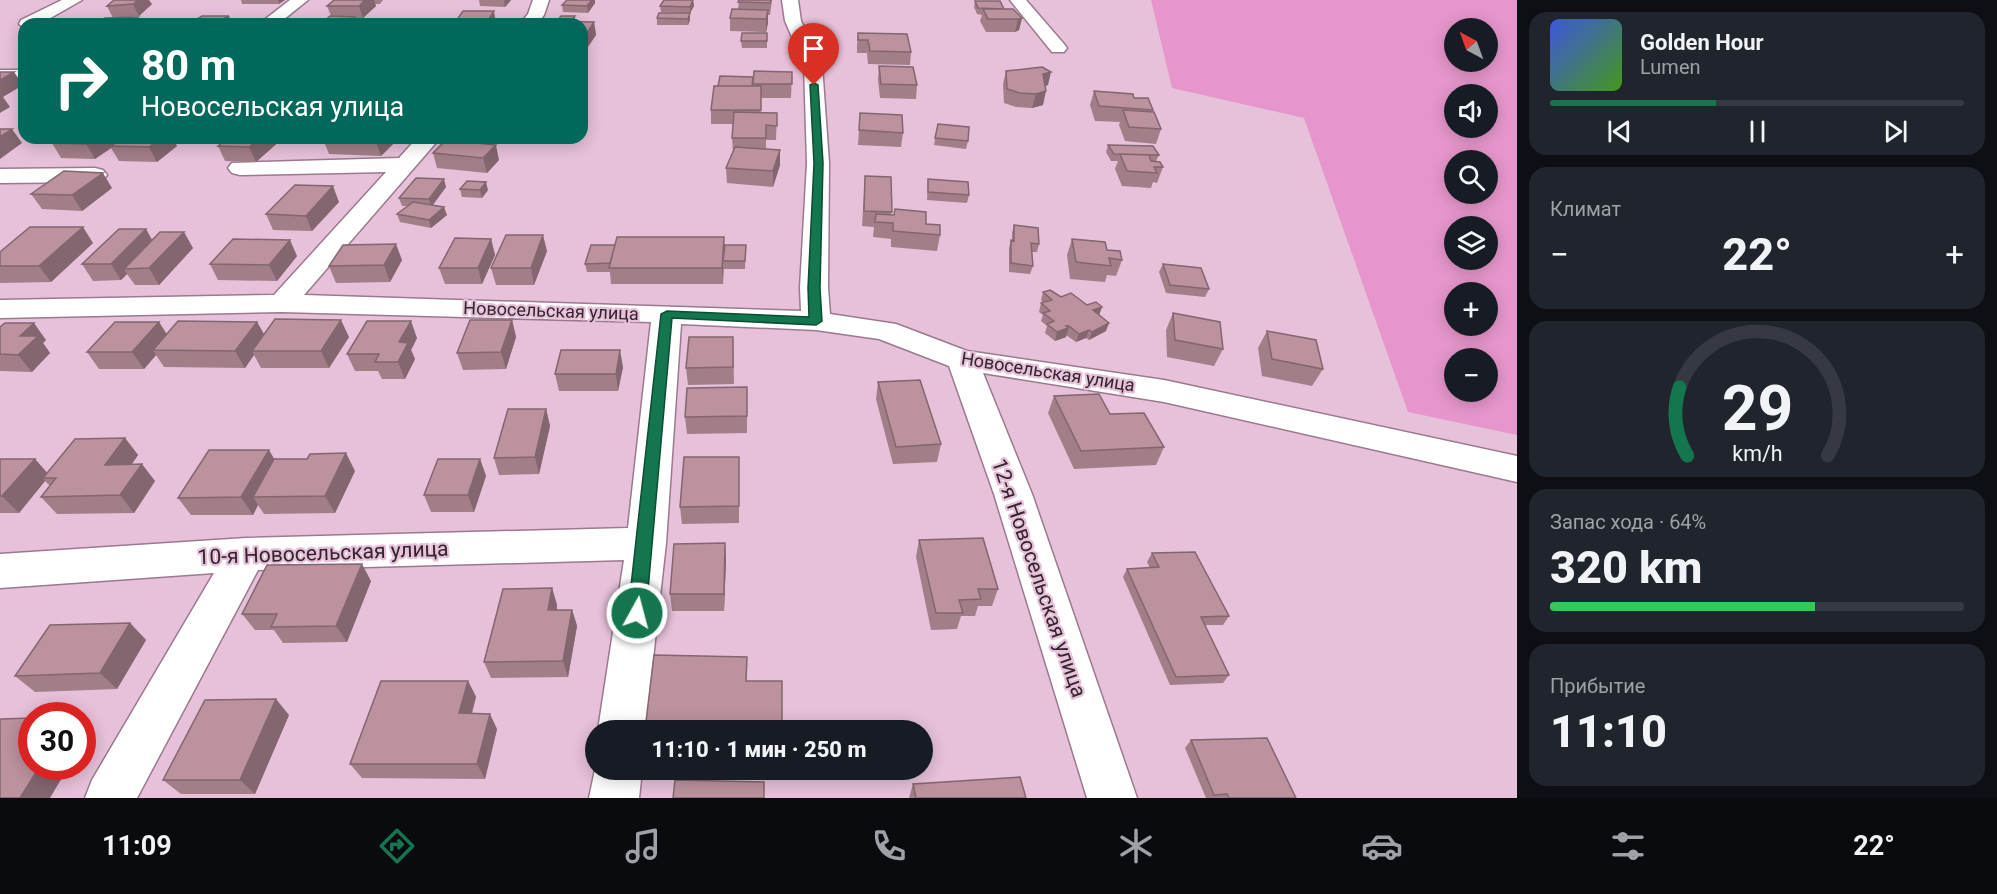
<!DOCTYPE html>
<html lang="ru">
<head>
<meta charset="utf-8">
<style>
	body { margin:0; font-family:Roboto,sans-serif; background:#20242c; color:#f1f3f6; height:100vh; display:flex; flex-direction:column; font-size:22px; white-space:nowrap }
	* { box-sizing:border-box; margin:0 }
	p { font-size:20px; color:#9ea1a6 }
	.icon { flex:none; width:33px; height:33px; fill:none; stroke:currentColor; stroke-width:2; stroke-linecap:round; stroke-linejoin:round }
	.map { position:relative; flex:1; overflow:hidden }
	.side { display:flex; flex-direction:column; gap:12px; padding:12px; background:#0d0f14; width:480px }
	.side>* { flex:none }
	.guide { position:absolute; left:18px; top:18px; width:570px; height:126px; border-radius:18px; box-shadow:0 3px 15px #0003; background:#00695c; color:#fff; overflow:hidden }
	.needle { width:39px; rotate:319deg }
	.tools { position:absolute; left:1444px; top:18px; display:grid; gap:12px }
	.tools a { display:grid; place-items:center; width:54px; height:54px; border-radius:50%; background:#171b24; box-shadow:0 3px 15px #0003; font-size:30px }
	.speed { position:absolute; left:18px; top:702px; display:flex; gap:12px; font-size:30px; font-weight:700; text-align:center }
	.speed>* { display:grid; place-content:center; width:78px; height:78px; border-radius:50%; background:#171b24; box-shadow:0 3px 15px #0003; line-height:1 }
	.speed .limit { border:9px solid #d22; background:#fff; color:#111 }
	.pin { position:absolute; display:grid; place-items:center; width:51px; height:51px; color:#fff; margin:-62px -26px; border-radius:50% 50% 50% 0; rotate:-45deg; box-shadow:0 0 6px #0007 }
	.pin .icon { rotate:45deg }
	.me { position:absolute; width:66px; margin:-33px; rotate:7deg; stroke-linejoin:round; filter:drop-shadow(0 0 4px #0008) }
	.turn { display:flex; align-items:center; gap:21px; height:126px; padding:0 24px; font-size:27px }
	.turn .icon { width:78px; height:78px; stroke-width:2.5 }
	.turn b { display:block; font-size:42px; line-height:51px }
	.big { font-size:45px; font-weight:800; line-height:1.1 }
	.side .widget { flex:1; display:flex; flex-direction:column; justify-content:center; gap:9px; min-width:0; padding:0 21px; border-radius:18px; background:#20242c }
	.side .dial { align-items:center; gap:0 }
	.dial svg { height:156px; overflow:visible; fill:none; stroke:#363941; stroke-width:7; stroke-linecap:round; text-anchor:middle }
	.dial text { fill:#f1f3f6; stroke:none }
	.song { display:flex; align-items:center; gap:18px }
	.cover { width:72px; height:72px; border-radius:9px; background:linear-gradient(135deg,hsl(230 70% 55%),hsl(100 70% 35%)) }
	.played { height:6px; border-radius:3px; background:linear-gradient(90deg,#14764e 40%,#363941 40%) }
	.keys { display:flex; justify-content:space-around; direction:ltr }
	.heat { display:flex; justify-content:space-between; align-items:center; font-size:33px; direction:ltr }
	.charge { height:9px; border-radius:4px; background:linear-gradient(90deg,#34c759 64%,#363941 0) }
	.trip { position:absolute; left:585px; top:720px; width:348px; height:60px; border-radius:30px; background:#171b24; box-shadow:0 3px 15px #0003; font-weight:800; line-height:60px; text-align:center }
	.menu { display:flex; height:96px; justify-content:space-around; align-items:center; background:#090b0e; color:#9ea1a6 }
	.menu .icon { width:42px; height:42px }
	.menu .current { color:#14764e }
	.menu b { font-size:27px; color:#f1f3f6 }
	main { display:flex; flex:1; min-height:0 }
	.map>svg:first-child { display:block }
	.green { fill:#e696cc; fill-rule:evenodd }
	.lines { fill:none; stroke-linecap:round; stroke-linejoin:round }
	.minor-casing { stroke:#9b798f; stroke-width:3 }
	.minor { fill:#fff; fill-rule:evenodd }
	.wall { fill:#a17e88 }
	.shaded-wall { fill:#83666f }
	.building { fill:#bb929e; stroke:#83666f; stroke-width:1.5 }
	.route { fill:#14764e; stroke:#0d4d33; stroke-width:1.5 }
	.labels { text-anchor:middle; stroke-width:4.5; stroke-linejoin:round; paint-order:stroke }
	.street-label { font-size:18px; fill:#33252e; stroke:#e6c1d9 }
	.near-street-label { font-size:21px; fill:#33252e; stroke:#e6c1d9 }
</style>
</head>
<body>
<main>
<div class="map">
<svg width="1517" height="798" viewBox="0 0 1517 798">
	<rect width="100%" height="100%" fill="#e6c1d9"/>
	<path class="green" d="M1151,0H1517V435L1408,412L1304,118L1172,88ZM1455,28H1488V62H1455ZM1488,94V128H1455V94ZM1488,160V194H1455V160ZM1455,226H1488V260H1455ZM1455,292H1488V326H1455ZM1455,358H1488V392H1455Z"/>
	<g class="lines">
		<g class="minor-casing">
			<path id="minor" d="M62,0H82L40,24H24V28L19,24L21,20Z
				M290,0H308L278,24H259Z
				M533,0H549L544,15L537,24H520L528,14Z
				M782,0H798L801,21L822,65L829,163L828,288L830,314L896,324L967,351L1164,380L1517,456V482L1164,402L983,373L1032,494L1137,798H1087L994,494L949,366L879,339L816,330L681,324L666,543L645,730H598L624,560L258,570L137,798H85L92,780L214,573L0,588V554L246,538L628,528L651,322L282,312L0,318V300L274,295L386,172L240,175L232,173L228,168L232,163L399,158L417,138H440L304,295L801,311L800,288L807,163L804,65L785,21Z
				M1010,0H1026L1064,44L1067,48L1064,52H1052Z
				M0,70H24V82H0Z
				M95,168L103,170L107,175L103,180L95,182L0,183V169Z
				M596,765V770H642L639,798H589Z"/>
		</g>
		<use href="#minor" class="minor"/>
	</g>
	<path class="wall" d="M114,0L152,4L139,16L122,18L138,17L139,19L113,18L107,6Z
		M241,0H285L279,4H242Z
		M334,0H383L380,4H375L376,6L363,18H356L357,23L356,24H321L331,16L327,6Z
		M479,0H511L505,7L480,6Z
		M567,0H597H595V3L588,13L563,12L562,5Z
		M693,0L694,6L690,13L661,12L660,6Z
		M739,0H772L770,15H768V23L766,32L730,31V18L738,9Z
		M975,1L1003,9L1022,18L1019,30L1015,32H986L980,21L982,15L977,14L974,7Z
		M690,13V20L688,25H657V18Z
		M561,16H575V22H594L596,35L585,51H582V24H550L552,21H557Z
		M767,33V48H742L741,41Z
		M858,33L911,52L910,65L868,64L867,53H857V46Z
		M879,66L917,85L916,99L880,98L878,80Z
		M1006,71L1048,85L1045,86L1043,105L1032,108L1016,107L1004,103L1003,84Z
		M792,72L791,98H761V113H777L776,140H766V149L780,165L773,187L727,183L726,168L733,153L732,138L733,124H711V110L718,86L753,77Z
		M1094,91L1134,98L1153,110L1152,112L1161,129L1156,144L1125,141L1119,125L1120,122L1095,121L1090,105Z
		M860,113L903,133L901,147L858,145Z
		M938,124L968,141L966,149L934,145Z
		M60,138H172L177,146L157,162L119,161L111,148L95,159L61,158L52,143Z
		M283,138L256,162L225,161L218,146Z
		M380,138H397L398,139L381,156L329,154L323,139Z
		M461,138H494L490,142Z
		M1108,145L1159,155L1156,161L1163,167L1157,183L1153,182L1151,188L1122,186L1115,169L1118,161H1111L1106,152Z
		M433,153L499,160L487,173L437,168Z
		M865,176L892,212L891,215L926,224L940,235L937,251L891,247V239L873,237L874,227L862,226Z
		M928,179L969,195L967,203L927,200Z
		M446,187L433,205L447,215L431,228L400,222L397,214L407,206H402L399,198Z
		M112,188L82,211L42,209L31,194Z
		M460,189L488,190L482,198L462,197Z
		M339,202L312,231L273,230L266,214Z
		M1014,225L1039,244L1037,252H1032L1033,266L1030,274L1009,272V248L1011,240H1012V233Z
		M491,239L495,255L482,284H445L439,268Z
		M1072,239L1107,250L1122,260L1116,276L1107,275L1105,282L1070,279L1067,255Z
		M152,240L193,248L159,285H135L127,274L121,280L93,281L82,264Z
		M93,243L51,282L0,283V252Z
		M725,245H746L745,269H724L723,284H611L610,272H587L585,264Z
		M547,251L534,285H496L491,268Z
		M297,256L277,281L218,280L210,264Z
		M402,260L390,282L336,283L329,266Z
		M1163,264L1209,289L1205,297L1166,293L1159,272Z
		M1043,292L1087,305L1102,307L1099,315L1106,331L1089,340L1086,338L1076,342L1066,335V337L1055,341L1045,333L1047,326L1041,321L1043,315L1039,312L1041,303H1043L1041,300Z
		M1173,313L1223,349L1214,366L1167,357L1166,330Z
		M512,320L516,337L506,369L463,370L457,353Z
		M159,322L167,334L257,322L264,334L349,337L329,368H261L254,355L245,368L164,367L156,355L144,369H99L87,352Z
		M0,327L46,340L43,343L50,353L32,372L0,371Z
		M1267,331L1323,369L1312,386L1262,376L1258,348Z
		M733,337L734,384L688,385L686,368Z
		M417,338L411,350L415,359L405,379H382L378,371H355L347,354Z
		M623,367L618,391H559L555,374Z
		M878,382L941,444L937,462L893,464L876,399Z
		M747,387V433L687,434L685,417Z
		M1054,396L1110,414L1164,447L1156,465L1074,469L1048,413Z
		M546,409L550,426L539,474L499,475L494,458Z
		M125,438L138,455L132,464L155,481L134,513L57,514L41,497L50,486L45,481L19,513H0V459H35L47,473Z
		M739,457V523L682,524L680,507Z
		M275,459H307L355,471L335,513L264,514L258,505L253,515H191L178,498Z
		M480,459L486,476L474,512H431L424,495Z
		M919,540L998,589L992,606H978L975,616H961L957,629L931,630L916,557Z
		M725,543L726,560L724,611H672L670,594Z
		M1152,553L1229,616L1223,625H1205L1229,675L1223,683L1170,685L1123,577L1127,569L1150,568L1147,562Z
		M371,581L347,642L283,643L274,630H255L242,614Z
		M552,588L557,605V610H572L577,626L568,677L491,678L484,662Z
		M130,623L146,640L117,689L35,692L15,676Z
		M468,681L476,697L472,714L497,729L485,779L362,778L350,764Z
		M289,715L255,794H181L163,780Z
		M1191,740L1296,798H1206L1185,748Z
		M913,784L1026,798H909Z"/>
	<path class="shaded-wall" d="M138,0H149L152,4L139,16L133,4Z
		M278,0H285L279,4Z
		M365,0H374L376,6L363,18L359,6Z
		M504,0H511L505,7Z
		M592,0H595V3L588,13L587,6Z
		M693,0L694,6L690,13V7Z
		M768,10V23L766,32V19Z
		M494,11L496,24H486Z
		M690,13V20L688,25V19Z
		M229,16L232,24H219L225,18Z
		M138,17L140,20L143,19L145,24H133L135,19Z
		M355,17L357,23L356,24H347Z
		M1022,18L1019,30L1015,32L1018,19Z
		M594,22L596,35L585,51L583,39Z
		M14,72L23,85L3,97L10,107L0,113V80Z
		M1051,72L1048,85L1040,88L1043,74Z
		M1046,91L1043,105L1032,108L1036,94Z
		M12,129L22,143L0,159V137Z
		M96,138H124L119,141L113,140L116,145L111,146V148L95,159L86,144Z
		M161,138H172L177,146L157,162L149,147Z
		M260,138H283L256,162L249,147Z
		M380,138H397L398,139L381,156L376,142Z
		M496,145L499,160L487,173L483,158Z
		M780,150V165L773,187V171Z
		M103,173L112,188L82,211L72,195Z
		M444,179L446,187L431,207L429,199Z
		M486,182L488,190L482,198L480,190Z
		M333,186L339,202L312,231L306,216Z
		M444,207L447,215L431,228L429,220Z
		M83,227L93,243L51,282L39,266Z
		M146,229L155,245L124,269L127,274L121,280L111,264Z
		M184,232L193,248L159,285L149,268Z
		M543,235L547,251L534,285L531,268Z
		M724,237L725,253L723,261V284L722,268Z
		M491,239L495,255L482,284L478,268Z
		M290,240L297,256L277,281L269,265Z
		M396,244L402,260L390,282L384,265Z
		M1102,307L1099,315L1093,310Z
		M341,320L349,337L329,368L321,351Z
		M512,320L516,337L506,369L501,352Z
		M411,321L417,338L411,350L415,359L405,379L398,362L399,342Z
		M159,322L169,339L153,350L156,355L144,369L132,352Z
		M257,322L266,338L252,351L254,355L245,368L235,351Z
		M34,323L46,340L43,343L50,353L32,372L18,355L20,336Z
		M1109,323L1106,331L1089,340L1092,332Z
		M1066,326H1069L1066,337L1055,341L1057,332Z
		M1089,330L1086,338L1076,342L1079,334Z
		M620,350L623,367L618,391L616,374Z
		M546,409L550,426L539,474L535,457Z
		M125,438L138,455L119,482L105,465Z
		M269,450L279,467L253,497L258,505L253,515L241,497Z
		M346,453L355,471L335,513L325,496Z
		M35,459L50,476L43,478L45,481L19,513L2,496Z
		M480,459L486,476L474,512L468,495Z
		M142,464L155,481L134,513L120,495Z
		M725,543L726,560L724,611V594Z
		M362,564L371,581L347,642L336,626Z
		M552,588L557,605L554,626L548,610Z
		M572,610L577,626L568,677L563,661Z
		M130,623L146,640L117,689L100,673Z
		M468,681L476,697L467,729L459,713Z
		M276,699L289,715L255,794L240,780Z
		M490,714L497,729L485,779L477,764Z
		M82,727L89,732L82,743Z
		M40,766H69L50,798H20Z"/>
	<path class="building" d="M114,0H138L133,4L107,6Z
		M334,0H365L359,6H327Z
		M567,0H592L587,6L562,5Z
		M664,0H693L690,7L660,6Z
		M739,0H771L770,3L738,2Z
		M975,1H1000L1004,9L978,8Z
		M732,9L768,10L766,19L730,18Z
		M983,9H1013L1022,18L1018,19H988Z
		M463,11H494L486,24H454Z
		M659,13H690L688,19L657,18Z
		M202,16H229L225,18L229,19L219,24H189Z
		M330,16L355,17L347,24H321Z
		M561,16H575L571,21H557Z
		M138,17L135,19H143L133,24H94L105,18Z
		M552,21L594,22L583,39L582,38V24H550Z
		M742,33H767V41H741Z
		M858,33L907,34L911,52L870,51L868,40H858Z
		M879,66L913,67L917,85L881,84Z
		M1042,67L1051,72L1043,74L1046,91L1036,94L1020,93L1007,89L1006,71Z
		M754,71L792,72V84H753Z
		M0,72H14L0,80Z
		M720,76L753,77L752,86H718Z
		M714,86H761V110H711Z
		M1094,91L1133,94L1134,98H1148L1153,110L1099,106Z
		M1123,110L1154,112L1161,129L1129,127Z
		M734,112L777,113V126L766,125V138H732Z
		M860,113L902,115L903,133L859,130Z
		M938,124L969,127L968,141L935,138Z
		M0,129H12L0,137Z
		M60,138H96L86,144L52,143Z
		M115,138H161L149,147L111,146L119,141L113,140Z
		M228,138H260L249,147L218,146Z
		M324,138H380L376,142L323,139Z
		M446,140L496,145L483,158L433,153Z
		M1108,145L1153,146L1159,155L1114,154Z
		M735,147L780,150L773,171L726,168Z
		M1120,154L1149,155L1151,161L1160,162L1163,167H1154L1157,173L1127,171Z
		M64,171L103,173L72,195L31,194Z
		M865,176L891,177L892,212L864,211Z
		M416,178L444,179L429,199L399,198Z
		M928,179L968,182L969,195L928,192Z
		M467,181L486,182L480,190L460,189Z
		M295,185L333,186L306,216L266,214Z
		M413,202L444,207L429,220L397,214Z
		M895,209L926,212V224L940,225V235L893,231V223L875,222L876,214L894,215Z
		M1014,225L1038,228L1039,244L1031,243L1033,266L1011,263V240L1014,241Z
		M30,227H83L39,266H0V252Z
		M119,229H146L111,264H82Z
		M160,232H184L149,268L124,269Z
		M506,235H543L531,268H491Z
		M617,237H724L722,268H609Z
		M455,238L491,239L478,268H439Z
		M233,239L290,240L269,265L210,264Z
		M1072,239L1105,242L1107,250L1120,251L1122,260L1109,258L1111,266L1076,262Z
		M396,244L384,265L329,266L343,245Z
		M591,245H615L610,263L585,264Z
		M725,245H746L745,261H723Z
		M1163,264L1201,268L1209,289L1170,285Z
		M1050,290L1061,297L1071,293L1087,305L1096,302L1102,307L1093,310L1109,323L1092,332L1089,330L1079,334L1069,326H1066L1068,328L1057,332L1047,324L1054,321L1043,313L1050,311L1041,303L1052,300L1043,292Z
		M1173,313L1220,322L1223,349L1175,340Z
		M275,319L341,320L321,351H252Z
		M470,320H512L501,352L457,353Z
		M178,321L257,322L235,351L153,350Z
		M367,321H411L399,342L408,343L398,362H375L379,354H347Z
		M115,322H159L132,352H87Z
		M5,323H34L20,336H38L18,355L0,354V327Z
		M1267,331L1316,340L1323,369L1272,359Z
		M689,337H733V367L686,368Z
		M561,350H620L616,374H555Z
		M920,380L941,444L896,447L878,382Z
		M747,387V416L685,417L687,388Z
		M1099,394L1110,414L1144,413L1164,447L1081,451L1054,396Z
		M508,409H546L535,457L494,458Z
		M125,438L105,465L142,464L120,495L41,497L56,478H43L75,439Z
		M209,450H269L241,497L178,498Z
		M346,453L325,496L253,497L274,459H307L310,454Z
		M684,457H739V506L680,507Z
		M0,459H35L2,496H0Z
		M438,459H480L468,495H424Z
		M983,538L998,589H978L981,599L959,600L963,613H936L919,540Z
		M725,543L724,594H670L674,544Z
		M1195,552L1229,616L1201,617L1229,675L1176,677L1127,569L1159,567L1152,553Z
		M362,564L336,626L271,627L277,614H242L267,565Z
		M552,588L548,610H572L563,661L484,662L503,589Z
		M130,623L100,673L15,676L50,625Z
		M654,655L747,657L746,681H782V730H645Z
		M381,681H468L459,713L490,714L477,764H350Z
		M276,699L240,780H163L205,700Z
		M32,718V766H40L20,798H0V720L1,719Z
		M1267,738L1296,798H1229L1227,794L1214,795L1191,740Z
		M1020,777L1026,798H916L913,784Z
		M675,780L764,782V798H673Z"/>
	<path class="route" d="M814,83L818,85L823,163L820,288L822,321L816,325L672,318L646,613L643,618L637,621L631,618L628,613L661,314L667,311L809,317L808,288L814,163L810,85Z"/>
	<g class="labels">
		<g class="street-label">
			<text transform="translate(551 311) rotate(2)" y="6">Новосельская улица</text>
			<text transform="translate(1048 372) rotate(9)" y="6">Новосельская улица</text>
		</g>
		<g class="near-street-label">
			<text transform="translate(323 553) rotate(-2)" y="7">10-я Новосельская улица</text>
			<text transform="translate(1039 578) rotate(71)" y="7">12-я Новосельская улица</text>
		</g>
	</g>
</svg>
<div class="tools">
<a><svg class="needle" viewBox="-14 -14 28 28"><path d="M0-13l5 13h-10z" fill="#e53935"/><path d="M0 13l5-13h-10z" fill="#9ea1a6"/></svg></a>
<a><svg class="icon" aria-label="sound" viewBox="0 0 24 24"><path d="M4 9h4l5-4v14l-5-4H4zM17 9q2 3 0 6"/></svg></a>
<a><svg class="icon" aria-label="search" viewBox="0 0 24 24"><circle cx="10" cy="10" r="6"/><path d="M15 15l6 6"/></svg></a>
<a><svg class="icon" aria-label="layers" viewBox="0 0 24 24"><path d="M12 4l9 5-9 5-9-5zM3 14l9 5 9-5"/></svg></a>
<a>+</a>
<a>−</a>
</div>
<div class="speed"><div class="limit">30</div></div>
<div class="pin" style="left:814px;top:85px;background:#d93025"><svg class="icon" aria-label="arrive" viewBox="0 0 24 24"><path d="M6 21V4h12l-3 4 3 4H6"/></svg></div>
<svg class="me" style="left:637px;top:613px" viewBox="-20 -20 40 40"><circle r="17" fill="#14764e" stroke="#fff" stroke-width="3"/><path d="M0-11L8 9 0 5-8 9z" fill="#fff"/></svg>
<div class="trip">11:10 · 1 мин · 250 m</div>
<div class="guide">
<div class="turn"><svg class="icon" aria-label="right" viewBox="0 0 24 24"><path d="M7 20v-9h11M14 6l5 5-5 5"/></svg><div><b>80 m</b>Новосельская улица</div></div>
</div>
</div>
<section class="side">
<div class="widget">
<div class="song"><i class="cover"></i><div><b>Golden Hour</b><p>Lumen</p></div></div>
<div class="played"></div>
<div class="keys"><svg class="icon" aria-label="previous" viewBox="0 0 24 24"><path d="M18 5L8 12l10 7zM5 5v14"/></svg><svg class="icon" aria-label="pause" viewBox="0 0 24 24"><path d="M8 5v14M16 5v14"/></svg><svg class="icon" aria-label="next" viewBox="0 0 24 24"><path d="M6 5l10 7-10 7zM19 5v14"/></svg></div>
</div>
<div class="widget"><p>Климат</p>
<div class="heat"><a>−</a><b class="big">22°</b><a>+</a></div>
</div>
<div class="widget dial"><svg viewBox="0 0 100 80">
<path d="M14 69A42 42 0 1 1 86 69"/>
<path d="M14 69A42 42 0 0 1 10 34" stroke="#14764e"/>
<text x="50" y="56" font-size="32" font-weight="700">29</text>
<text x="50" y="72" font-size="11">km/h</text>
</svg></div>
<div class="widget"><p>Запас хода · 64%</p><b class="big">320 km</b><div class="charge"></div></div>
<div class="widget"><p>Прибытие</p><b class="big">11:10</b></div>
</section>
</main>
<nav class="menu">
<b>11:09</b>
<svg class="icon current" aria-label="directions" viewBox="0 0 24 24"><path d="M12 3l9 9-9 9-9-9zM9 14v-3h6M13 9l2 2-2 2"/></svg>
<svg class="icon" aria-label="music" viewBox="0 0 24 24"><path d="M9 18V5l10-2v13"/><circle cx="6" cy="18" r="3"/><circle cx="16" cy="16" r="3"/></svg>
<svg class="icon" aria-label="phone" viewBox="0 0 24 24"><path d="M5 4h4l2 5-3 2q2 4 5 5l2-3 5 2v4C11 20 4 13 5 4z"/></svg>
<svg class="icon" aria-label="climate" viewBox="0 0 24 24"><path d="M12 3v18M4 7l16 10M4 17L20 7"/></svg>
<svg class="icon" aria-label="car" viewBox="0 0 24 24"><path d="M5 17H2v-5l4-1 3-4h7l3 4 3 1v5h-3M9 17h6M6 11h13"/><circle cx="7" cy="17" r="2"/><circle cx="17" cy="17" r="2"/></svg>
<svg class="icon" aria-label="filters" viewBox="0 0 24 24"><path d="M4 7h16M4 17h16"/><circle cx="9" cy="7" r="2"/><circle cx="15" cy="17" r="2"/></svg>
<b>22°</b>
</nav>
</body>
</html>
